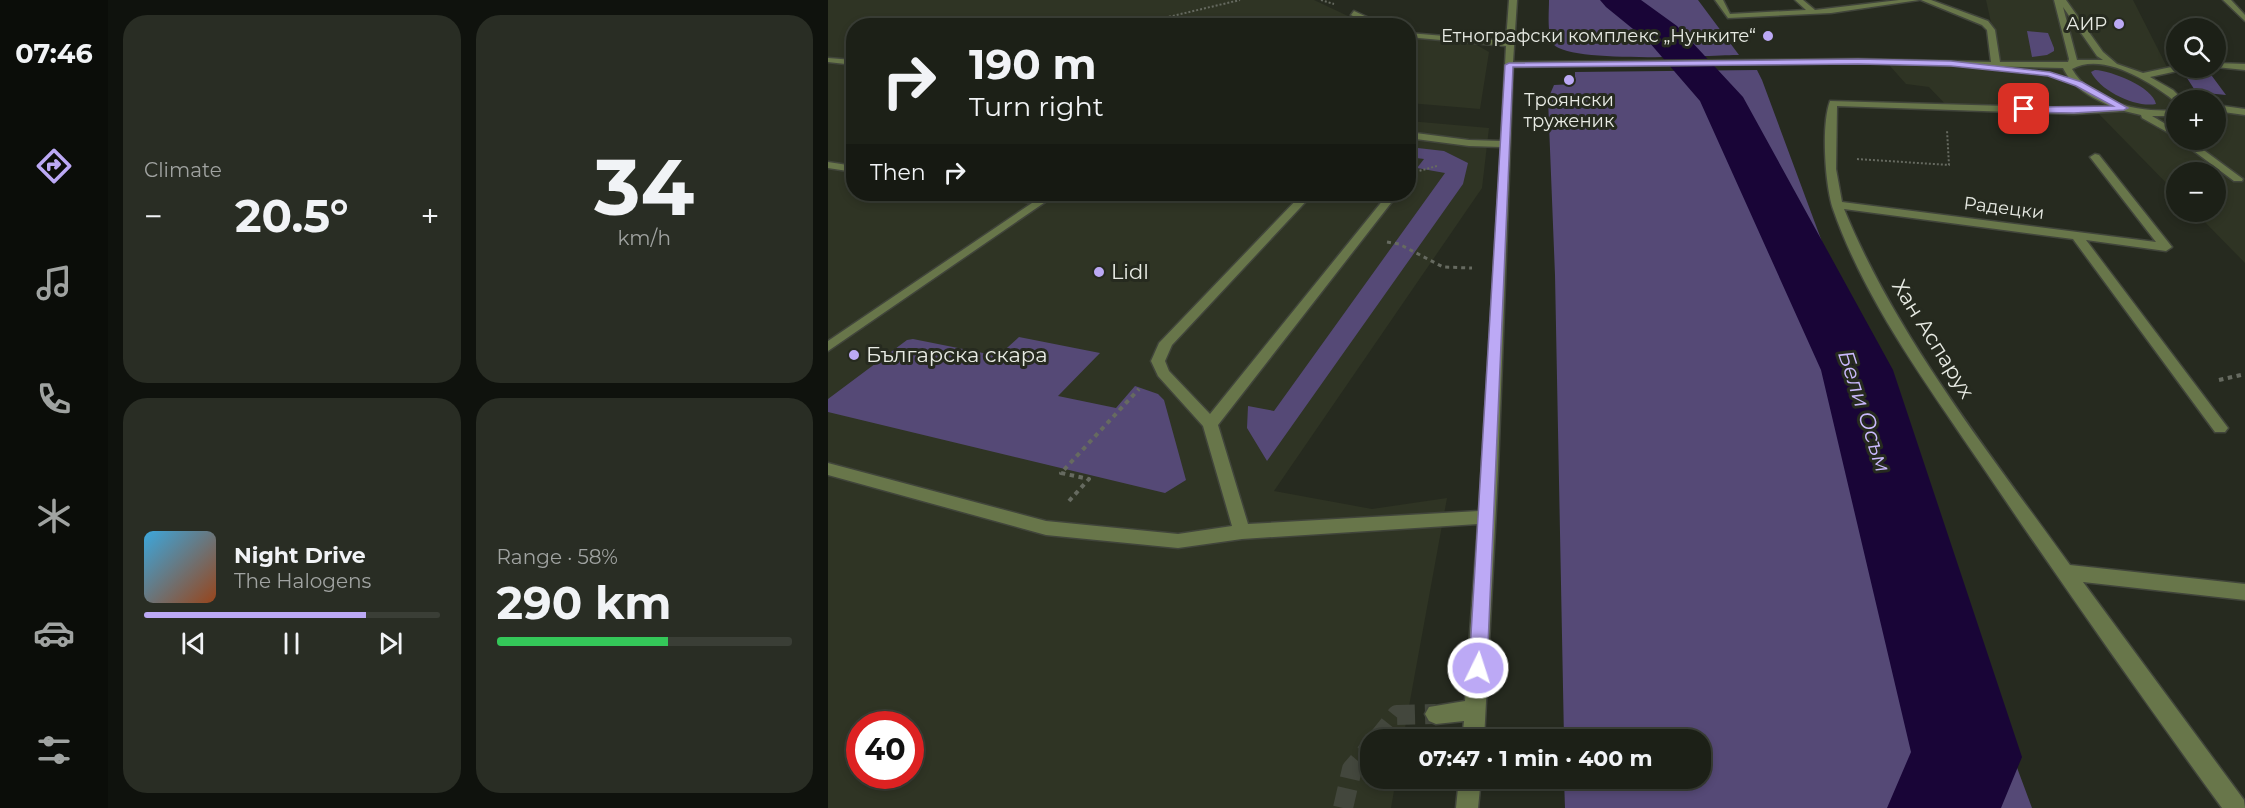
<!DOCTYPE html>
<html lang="en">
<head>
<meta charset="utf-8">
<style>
	body { margin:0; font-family:Montserrat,sans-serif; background:#292d24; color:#f1f3f6; height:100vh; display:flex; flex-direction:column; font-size:22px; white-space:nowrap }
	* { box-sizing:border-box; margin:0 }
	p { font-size:20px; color:#a0a3a1 }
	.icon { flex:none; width:33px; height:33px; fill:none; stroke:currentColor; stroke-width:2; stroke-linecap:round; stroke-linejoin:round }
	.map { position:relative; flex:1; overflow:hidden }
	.side { display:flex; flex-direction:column; gap:15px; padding:15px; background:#0f120d; width:720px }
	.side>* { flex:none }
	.banner { position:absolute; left:18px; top:18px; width:570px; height:183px; border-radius:24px; box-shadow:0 3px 9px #0003,0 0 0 2px #3a3e36; background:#1c2017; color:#f1f3f6; overflow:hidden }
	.tools { position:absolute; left:1338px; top:18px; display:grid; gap:12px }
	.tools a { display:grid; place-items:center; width:60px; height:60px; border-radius:50%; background:#1c2017; box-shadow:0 3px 9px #0003,0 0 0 2px #3a3e36; font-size:30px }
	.speed { position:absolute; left:18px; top:711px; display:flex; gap:12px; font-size:30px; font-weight:700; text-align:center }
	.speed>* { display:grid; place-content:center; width:78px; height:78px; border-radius:50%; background:#1c2017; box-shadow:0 3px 9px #0003,0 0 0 2px #3a3e36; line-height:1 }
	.speed .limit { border:9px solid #d22; background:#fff; color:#111 }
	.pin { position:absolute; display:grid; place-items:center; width:51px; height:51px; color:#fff; margin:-26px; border-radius:12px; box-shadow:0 3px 9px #0006 }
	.me { position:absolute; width:66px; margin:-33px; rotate:4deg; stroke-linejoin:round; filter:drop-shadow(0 0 4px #0008) }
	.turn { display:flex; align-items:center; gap:21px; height:126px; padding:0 24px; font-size:27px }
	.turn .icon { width:78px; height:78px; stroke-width:2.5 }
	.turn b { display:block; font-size:42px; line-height:51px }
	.then { display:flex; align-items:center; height:57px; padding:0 24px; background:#0003; gap:12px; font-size:22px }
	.big { font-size:45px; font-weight:700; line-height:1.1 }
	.side .card { flex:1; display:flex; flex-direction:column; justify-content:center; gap:9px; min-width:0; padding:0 21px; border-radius:24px; background:#292d24 }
	.side .dial { align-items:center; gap:0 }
	.dial b { font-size:78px; line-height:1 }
	.song { display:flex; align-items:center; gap:18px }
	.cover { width:72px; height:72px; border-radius:9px; background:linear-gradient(135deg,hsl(200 70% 55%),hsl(20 70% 35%)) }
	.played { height:6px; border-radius:3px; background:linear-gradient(90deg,#bca9f5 75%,#3a3e36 75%) }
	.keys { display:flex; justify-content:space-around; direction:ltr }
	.heat { display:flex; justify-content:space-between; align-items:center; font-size:33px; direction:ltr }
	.charge { height:9px; border-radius:4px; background:linear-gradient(90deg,#34c759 58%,#3a3e36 0) }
	.side .tiles { flex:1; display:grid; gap:15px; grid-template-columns:repeat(2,1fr) }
	.trip { position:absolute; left:532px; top:729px; width:351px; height:60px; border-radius:24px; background:#1c2017; box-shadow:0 3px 9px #0003,0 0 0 2px #3a3e36; font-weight:700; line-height:60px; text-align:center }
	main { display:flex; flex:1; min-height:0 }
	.dock { display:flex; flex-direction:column; width:108px; justify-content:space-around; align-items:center; background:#0b0d09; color:#a0a3a1 }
	.dock .icon { width:42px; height:42px }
	.dock .selected { color:#bca9f5 }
	.dock b { font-size:27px; color:#f1f3f6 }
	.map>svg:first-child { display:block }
	.built { fill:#2f3424; fill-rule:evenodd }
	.green { fill:#554976 }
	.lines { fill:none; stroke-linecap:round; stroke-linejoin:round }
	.river { fill:#190537; fill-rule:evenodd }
	.minor-tunnel { stroke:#43473d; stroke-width:20; stroke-dasharray:20 10; stroke-linecap:butt }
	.minor-casing { stroke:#41453b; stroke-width:3 }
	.path-far2 { stroke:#666a60; stroke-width:2; stroke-dasharray:2 2; stroke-linecap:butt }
	.path-far1 { stroke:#666a60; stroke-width:3; stroke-dasharray:4 4; stroke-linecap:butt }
	.path { stroke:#666a60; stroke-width:4; stroke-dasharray:4.5 4.5; stroke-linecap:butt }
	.minor { fill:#68764a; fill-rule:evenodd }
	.route { fill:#bca9f5; stroke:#7a6e9f; stroke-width:1.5 }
	.poi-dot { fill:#bca9f5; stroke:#262a1f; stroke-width:2 }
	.labels { text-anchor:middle; stroke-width:6; stroke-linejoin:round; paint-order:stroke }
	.far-poi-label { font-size:18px; fill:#e8ebe4; stroke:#262a1f; text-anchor:end }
	.far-street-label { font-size:18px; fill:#e8ebe4; stroke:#262a1f }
	.poi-label { font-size:21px; fill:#e8ebe4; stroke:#262a1f; text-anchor:start }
	.street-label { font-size:21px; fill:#e8ebe4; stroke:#262a1f }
	.water-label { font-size:22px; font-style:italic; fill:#cab9fd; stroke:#262a1f }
</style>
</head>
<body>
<main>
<nav class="dock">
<b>07:46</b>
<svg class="icon selected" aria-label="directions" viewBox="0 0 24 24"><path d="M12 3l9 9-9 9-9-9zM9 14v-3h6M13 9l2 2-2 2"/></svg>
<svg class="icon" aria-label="music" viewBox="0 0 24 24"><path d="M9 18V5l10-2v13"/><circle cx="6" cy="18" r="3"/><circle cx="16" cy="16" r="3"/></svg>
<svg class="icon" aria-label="phone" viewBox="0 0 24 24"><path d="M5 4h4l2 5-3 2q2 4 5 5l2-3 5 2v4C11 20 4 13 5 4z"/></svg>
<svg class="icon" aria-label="climate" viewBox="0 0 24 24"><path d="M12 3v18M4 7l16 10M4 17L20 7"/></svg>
<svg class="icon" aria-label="car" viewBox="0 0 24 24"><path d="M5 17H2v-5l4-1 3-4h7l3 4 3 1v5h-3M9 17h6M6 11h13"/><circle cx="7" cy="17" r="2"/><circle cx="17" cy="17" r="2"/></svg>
<svg class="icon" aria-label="filters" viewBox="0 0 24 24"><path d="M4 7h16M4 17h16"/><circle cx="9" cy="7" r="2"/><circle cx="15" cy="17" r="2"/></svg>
</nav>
<section class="side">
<div class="tiles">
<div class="card"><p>Climate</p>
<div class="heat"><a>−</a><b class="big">20.5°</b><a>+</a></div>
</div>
<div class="card dial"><b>34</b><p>km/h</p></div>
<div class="card">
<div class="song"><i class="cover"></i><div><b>Night Drive</b><p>The Halogens</p></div></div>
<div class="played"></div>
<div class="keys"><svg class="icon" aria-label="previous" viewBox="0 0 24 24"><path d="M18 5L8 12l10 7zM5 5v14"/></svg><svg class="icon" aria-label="pause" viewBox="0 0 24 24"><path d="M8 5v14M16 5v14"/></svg><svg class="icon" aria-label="next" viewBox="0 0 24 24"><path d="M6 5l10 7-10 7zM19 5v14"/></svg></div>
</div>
<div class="card"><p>Range · 58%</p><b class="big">290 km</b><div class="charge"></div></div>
</div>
</section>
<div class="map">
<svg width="1417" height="808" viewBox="0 0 1417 808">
	<rect width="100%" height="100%" fill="#262a1f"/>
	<path class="built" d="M0,0H486L539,25L26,26V194H580L581,121L661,128L654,188L446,491L544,509L619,498L575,739L543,740V778L568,779L563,808H0ZM32,724H82V776H32Z
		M1158,0H1305L1340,69L1324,77L1343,88L1356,100H1348V140H1388V111L1417,114V263L1367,212H1388V172H1348V193L1268,111L1120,107L1101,87L1078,84L1062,66L1060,60L1172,63Z
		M580,38L647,44L661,52L652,109L581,103Z"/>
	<path class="green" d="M721,0H870L911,55C884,55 733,65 724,42C719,31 721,12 721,0Z
		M1199,31L1220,33L1226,48V51L1219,55L1204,57Z
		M929,70L934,80L1204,808H737L736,779L873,778V740L736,739L727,275L720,99L726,85L747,84V72Z
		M1267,70C1284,71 1325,87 1328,104C1308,108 1272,91 1263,72Z
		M1381,72L1398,95L1368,92L1359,78Z
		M581,147L616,151L640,163L635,184L439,461L419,428L420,406L446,411L617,173L589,168L596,159L581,157Z
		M191,337L272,353L230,396L288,408L307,386L330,394L336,400L358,480L337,493L0,412V399L79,340L85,339L170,356Z"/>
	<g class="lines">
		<path class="river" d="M772,0H813L849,26L915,97L1065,370L1194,757L1173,808H1059L1083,752L993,370L872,101L821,42L778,7Z"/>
		<path class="minor-tunnel" d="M549,740L569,715L608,714
			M515,808L524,769L543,747"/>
		<g class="minor-casing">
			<path id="minor" d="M681,0H689L685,62L1030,59L1163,62L1159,30L1154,25L1093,0H1103L1160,21L1167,30L1172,62H1240L1241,59L1226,0H1238L1275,52L1289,64L1315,73L1348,66L1355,68L1354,70L1322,77L1345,90L1355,100L1348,102C1324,83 1275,51 1244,69C1264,103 1312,113 1348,110V116H1324L1348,130V137L1314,118L1313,115L1296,111L1246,114L1009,106L1008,169L1014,202L1328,242L1262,157L1267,154L1271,155L1344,247L1338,251L1258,240L1397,424L1400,428L1397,432H1387L1245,239L1016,209C1068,336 1162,454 1242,565L1417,584V600L1255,582L1416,800L1417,808H1394C1311,694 1231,580 1152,463C1098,383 1037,301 1005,209C997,184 993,125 1002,101L1246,108L1282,106C1262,97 1245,88 1235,68L1030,63L685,67L670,470L656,740H634L636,721L608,724L601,721L597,714L601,707L637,701L650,524L414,539L350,548L218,535L0,475V463L218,521L350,534L404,526L375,426L330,376L323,361L331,343L474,194H485L344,345L337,361L341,371L382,414L560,194H570L390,425L420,524L651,511L673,147L641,146L580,138V132L641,140L673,141L678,46L580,37V33L678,41ZM1235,7L1269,56L1275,60H1249Z
				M887,0H895L902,14L978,10L967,0H975L987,10L1071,0H1091L1003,13L900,18Z
				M1395,0H1403L1417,15V21Z
				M526,11L554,24V26H544L523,15Z
				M0,58L26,60V65L0,62Z
				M1388,63L1417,64V70L1388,67Z
				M1388,105L1417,109V115L1388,111Z
				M1351,140H1362L1415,179L1414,181H1406Z
				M0,162L26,166V172L0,168Z
				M164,194H186L212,197L217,194H229L0,351V341L204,203L169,197Z
				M631,778H653L650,808H628Z"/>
		</g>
		<path class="path-far2" d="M493,0L506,4
			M302,26L412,0
			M1029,159L1121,165L1119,130
			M580,174L609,166"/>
		<path class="path-far1" d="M559,242L571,244L615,267L644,268"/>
		<path class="path" d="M1391,380L1417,374
			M241,501L261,479L233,473L311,389"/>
		<use href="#minor" class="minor"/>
	</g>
	<path class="route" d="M1030,59L1123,61L1222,72L1254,82L1300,108L1296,110L1246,113L1196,112L1193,111V107L1285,106L1248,86L1220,76L1123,66L1030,64L685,67L659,668L656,674L650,676L643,674L641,668L677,65L681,63Z"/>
	<g class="poi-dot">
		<circle cx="1291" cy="24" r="6"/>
		<circle cx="940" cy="36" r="6"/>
		<circle cx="741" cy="80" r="6"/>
		<circle cx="271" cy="272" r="6"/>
		<circle cx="26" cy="355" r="6"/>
	</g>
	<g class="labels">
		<g class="far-poi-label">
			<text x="1279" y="30">АИР</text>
			<text x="928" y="42">Етнографски комплекс „Нунките“</text>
			<text x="741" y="106" text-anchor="middle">Троянски<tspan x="741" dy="21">труженик</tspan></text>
		</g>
		<g class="far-street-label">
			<text transform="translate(1176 208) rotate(7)" y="6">Радецки</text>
		</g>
		<g class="poi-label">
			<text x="283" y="279">Lidl</text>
			<text x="38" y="362">Българска скара</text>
		</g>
		<g class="street-label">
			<text transform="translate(1105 339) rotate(58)" y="7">Хан Аспарух</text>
		</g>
		<g class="water-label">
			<text transform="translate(1037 411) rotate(72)" y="8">Бели Осъм</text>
		</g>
	</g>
</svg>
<div class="tools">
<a><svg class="icon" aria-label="search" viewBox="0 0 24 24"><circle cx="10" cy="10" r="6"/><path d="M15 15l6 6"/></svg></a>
<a>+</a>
<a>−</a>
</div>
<div class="speed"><div class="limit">40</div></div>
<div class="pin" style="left:1196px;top:109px;background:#d93025"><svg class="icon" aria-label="arrive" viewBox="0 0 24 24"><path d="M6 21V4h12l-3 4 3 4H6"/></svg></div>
<svg class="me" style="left:650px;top:668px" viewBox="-20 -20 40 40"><circle r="17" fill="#bca9f5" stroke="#fff" stroke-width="3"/><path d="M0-11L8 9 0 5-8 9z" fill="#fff"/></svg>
<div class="trip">07:47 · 1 min · 400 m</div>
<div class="banner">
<div class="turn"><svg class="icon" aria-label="right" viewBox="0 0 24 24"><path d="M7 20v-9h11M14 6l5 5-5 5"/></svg><div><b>190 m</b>Turn right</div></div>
<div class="then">Then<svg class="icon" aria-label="right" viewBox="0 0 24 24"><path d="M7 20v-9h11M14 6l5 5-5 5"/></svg></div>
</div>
</div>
</main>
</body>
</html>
